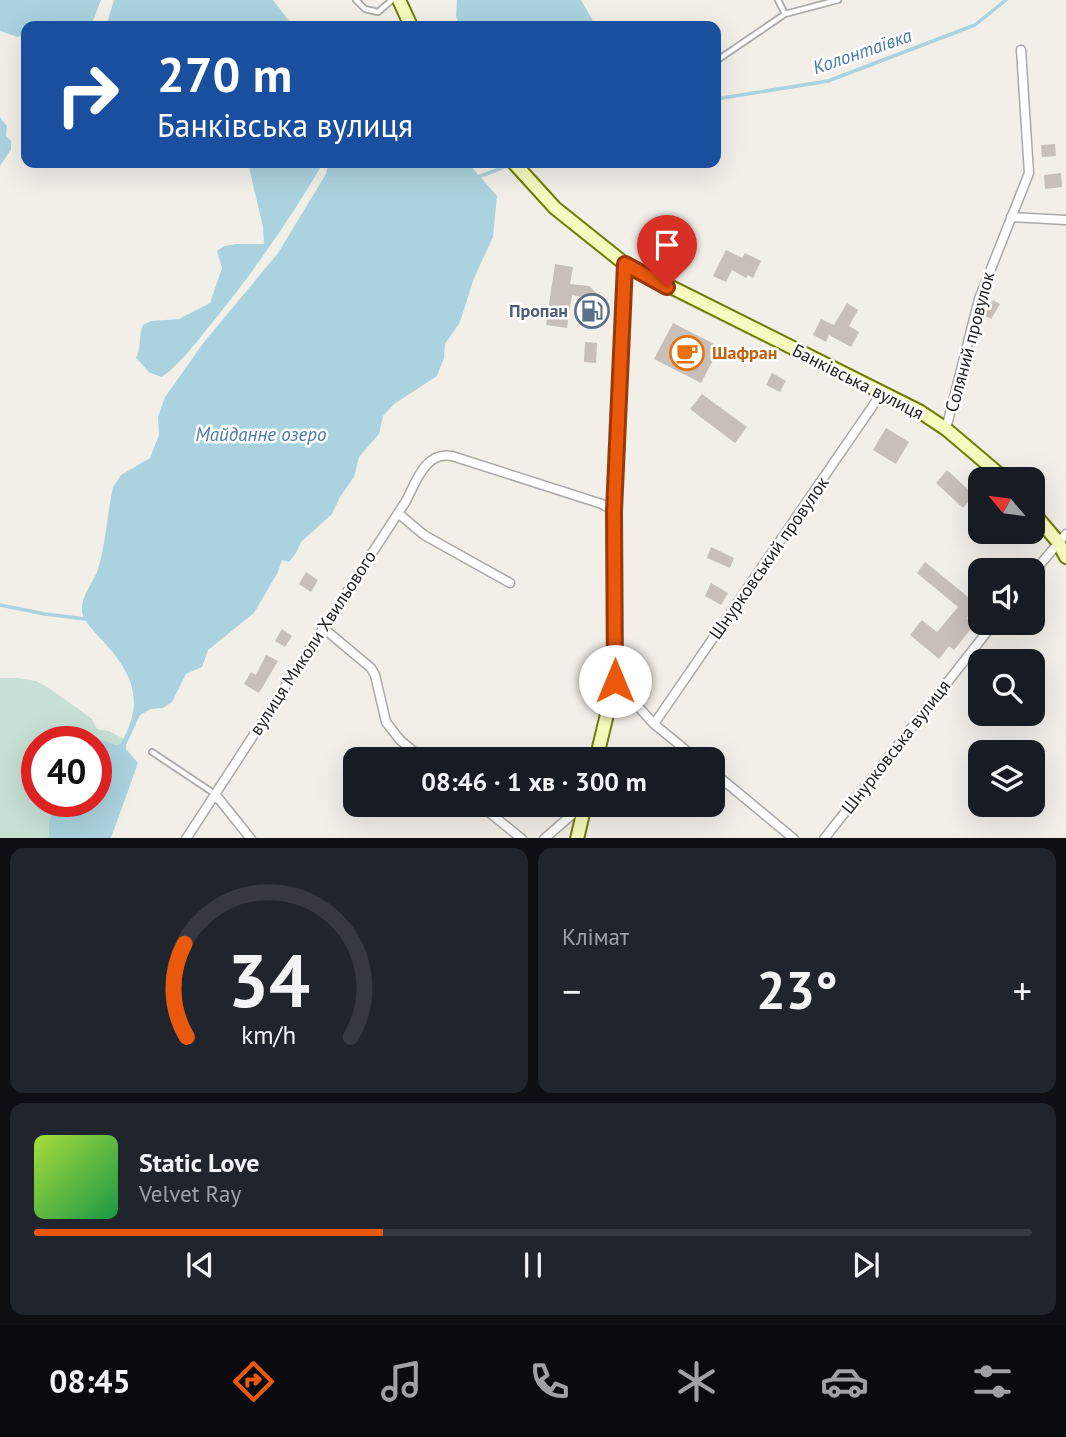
<!DOCTYPE html>
<html lang="uk">
<head>
<meta charset="utf-8">
<style>
	body { margin:0; font-family:"PT Sans",sans-serif; background:#20242c; color:#f1f3f6; height:100vh; display:flex; flex-direction:column; font-size:26px; white-space:nowrap }
	* { box-sizing:border-box; margin:0 }
	p { font-size:23px; color:#9ea1a6 }
	.icon { flex:none; width:38px; height:38px; fill:none; stroke:currentColor; stroke-width:2; stroke-linecap:round; stroke-linejoin:round }
	.map { position:relative; height:838px; overflow:hidden }
	.sheet { display:flex; flex-direction:column; gap:10px; padding:10px; background:#0d0f14; flex:1 }
	.sheet>* { flex:none }
	.guide { position:absolute; left:21px; top:21px; width:700px; height:147px; border-radius:14px; box-shadow:0 7px 28px #0002; background:#1a4fa0; color:#fff; overflow:hidden }
	.needle { width:46px; rotate:299deg }
	.controls { position:absolute; left:968px; top:467px; display:grid; gap:14px }
	.controls a { display:grid; place-items:center; width:77px; height:77px; border-radius:14px; background:#171b24; box-shadow:0 7px 28px #0002; font-size:35px }
	.speed { position:absolute; left:21px; top:726px; display:flex; gap:14px; font-size:35px; font-weight:700; text-align:center }
	.speed>* { display:grid; place-content:center; width:91px; height:91px; border-radius:50%; background:#171b24; box-shadow:0 7px 28px #0002; line-height:1 }
	.speed .limit { border:10px solid #d22; background:#fff; color:#111 }
	.pin { position:absolute; display:grid; place-items:center; width:60px; height:60px; color:#fff; margin:-72px -30px; border-radius:50% 50% 50% 0; rotate:-45deg; box-shadow:0 0 7px #0007 }
	.pin .icon { rotate:45deg }
	.me { position:absolute; width:77px; margin:-38px; rotate:0deg; stroke-linejoin:round; filter:drop-shadow(0 0 5px #0008) }
	.turn { display:flex; align-items:center; gap:24px; height:147px; padding:0 21px; font-size:32px }
	.turn .icon { width:91px; height:91px; stroke-width:2.5 }
	.turn b { display:block; font-size:49px; line-height:60px }
	.big { font-size:52px; font-weight:700; line-height:1.1 }
	.sheet .tile { flex:1; display:flex; flex-direction:column; justify-content:center; gap:10px; min-width:0; padding:0 24px; border-radius:14px; background:#20242c }
	.sheet .dial { align-items:center; gap:0 }
	.dial svg { height:182px; overflow:visible; fill:none; stroke:#363941; stroke-width:7; stroke-linecap:round; text-anchor:middle }
	.dial text { fill:#f1f3f6; stroke:none }
	.song { display:flex; align-items:center; gap:21px }
	.cover { width:84px; height:84px; border-radius:10px; background:linear-gradient(135deg,hsl(80 70% 55%),hsl(140 70% 35%)) }
	.played { height:7px; border-radius:4px; background:linear-gradient(90deg,#ea580c 35%,#363941 35%) }
	.keys { display:flex; justify-content:space-around; direction:ltr }
	.heat { display:flex; justify-content:space-between; align-items:center; font-size:38px; direction:ltr }
	.sheet .tiles { flex:1; display:grid; gap:10px; grid-template-columns:1fr 1fr }
	.tile:last-child { grid-column:span 2 }
	.trip { position:absolute; left:343px; top:747px; width:382px; height:70px; border-radius:14px; background:#171b24; box-shadow:0 7px 28px #0002; font-weight:700; line-height:70px; text-align:center }
	.menu { display:flex; height:112px; justify-content:space-around; align-items:center; background:#090b0e; color:#9ea1a6 }
	.menu .icon { width:49px; height:49px }
	.menu .active { color:#ea580c }
	.menu b { font-size:32px; color:#f1f3f6 }
	.map>svg:first-child { display:block }
	.wetland { fill:#c6e0d4 }
	.water { fill:#aad3df }
	.lines { fill:none; stroke-linecap:round; stroke-linejoin:round }
	.stream { stroke:#aad3df; stroke-width:3.5 }
	.building { fill:#c7bfb8 }
	.lane-casing { stroke:#a9a9a9; stroke-width:8 }
	.street-casing { stroke:#a9a9a9; stroke-width:11 }
	.secondary-casing { stroke:#707d05; stroke-width:16 }
	.lane { stroke:#fff; stroke-width:4.5 }
	.street { stroke:#fff; stroke-width:8 }
	.secondary { stroke:#f7fabf; stroke-width:12 }
	.route-casing { stroke:#983908; stroke-width:18 }
	.route { stroke:#ea580c; stroke-width:12 }
	.labels { text-anchor:middle; stroke-width:5; stroke-linejoin:round; paint-order:stroke }
	.service-label { font-size:18px; font-weight:bold; fill:#4e5e75; stroke:#fff; text-anchor:end }
	.street-label { font-size:18px; fill:#222; stroke:#fff }
	.food-label { font-size:18px; font-weight:bold; fill:#c56008; stroke:#fff; text-anchor:start }
	.water-label { font-size:19px; font-style:italic; fill:#4a7aab; stroke:#fff }
</style>
</head>
<body>
<div class="map">
<svg width="1066" height="839" viewBox="0 0 1066 839">
	<rect width="100%" height="100%" fill="#f2efe9"/>
	<path class="wetland" d="M0,678H18L36,681L49,688L92,719L97,729L109,731L124,739L121,743L117,745L95,738L77,742H37V802H57L49,821V837L45,838H0Z"/>
	<path class="water" d="M0,0H101L91,26H26V34L18,37L0,31Z
		M114,0H273L293,26H106Z
		M457,0H581L592,19L594,26H460L456,17Z
		M0,103V117L7,126L6,136L11,141V149L0,166Z
		M248,163H323C291,218 256,268 216,318C199,338 184,361 162,377L150,373L136,358C142,346 138,337 143,325L151,321L179,319L210,303L222,268L217,251L224,246L236,244H264L263,227Z
		M328,163H468L497,196L493,237L474,278L460,322L445,344L444,358L437,376L394,404L383,416L379,434L359,457L354,477L340,497L332,514L301,542L296,553L289,562L282,560L278,572L254,613L208,650L202,667L186,674L172,702L163,708L151,709L140,715L126,745V749L138,763L111,838H45L49,837V821L57,802H96V742H77L95,738L117,745L121,743C146,700 132,672 100,638C94,631 84,622 82,612C80,598 92,584 97,572C106,545 107,514 113,487L121,475L150,458L159,435L158,417L165,397L204,342L278,253L326,174Z"/>
	<g class="lines">
		<path class="stream" d="M716,99L828,81L975,25L1006,0
			M478,177L512,164
			M0,605L45,614L85,619"/>
	</g>
	<path class="building" d="M1055,144L1056,156L1042,157L1041,145Z
		M1061,173L1062,187L1045,189L1044,175Z
		M726,250L742,258L745,253L761,261L753,278L748,275L746,278L732,270L726,282L713,276Z
		M555,264L573,267L570,284L589,286L604,300L598,306L588,298L572,295L567,328L546,325Z
		M993,300L1000,304L991,319L983,315Z
		M847,303L858,310L849,326L859,332L851,347L829,335L826,342L813,335L821,319L834,325Z
		M673,323L720,347L701,383L654,359Z
		M585,342L597,343L596,363L584,362Z
		M772,373L786,381L780,392L766,385Z
		M702,394L747,427L735,443L690,409Z
		M886,428L909,442L896,464L873,450Z
		M947,470L974,495L963,508L936,483Z
		M711,547L734,558L730,568L707,558Z
		M925,562L978,605L967,618L975,624L954,650L949,646L939,659L910,635L922,620L937,632L958,607L917,573Z
		M306,572L318,580L311,592L299,584Z
		M711,583L728,593L721,605L705,596Z
		M282,629L292,636L285,647L275,641Z
		M266,655L278,661L259,693L244,684L251,672L256,675Z"/>
	<g class="lines">
		<g class="lane-casing">
			<path id="lane" d="M356,0L365,9L378,12L392,0
				M778,0L785,14
				M716,61L785,14L838,0
				M152,752L215,794"/>
		</g>
		<g class="street-casing">
			<path id="street" d="M1011,217L1066,220
				M946,429L979,299L1029,173L1021,50
				M398,513L424,535L510,583
				M1032,574L1066,534
				M322,627L371,668L375,675L386,722L400,740L424,760
				M615,681L654,724L698,760
				M654,724L883,391
				M712,771L794,839
				M215,794L251,839
				M480,805L522,839
				M186,839L406,501C416,482 425,451 452,456L602,504L614,511
				M544,839L583,805
				M824,839L994,623"/>
		</g>
		<g class="secondary-casing">
			<path id="secondary" d="M399,0L411,26
				M514,163L555,208L625,264L919,411L946,429L1006,480
				M1032,511L1058,542L1066,557
				M596,760L615,681L614,511L625,264
				M577,839L585,805"/>
		</g>
		<use href="#lane" class="lane"/>
		<use href="#street" class="street"/>
		<use href="#secondary" class="secondary"/>
	</g>
	<g class="lines">
		<g class="route-casing">
			<path id="route" d="M615,681L614,511L625,264L667,287"/>
		</g>
		<use href="#route" class="route"/>
	</g>
	<defs>
		<g id="fuel-ring" transform="scale(1.75)"><circle r="9.5" fill="#fff" stroke="#5c6f8a" stroke-width="1.5"/><path d="M-5.5-6h7V0h2V4h1.3V-2.5L3-4.5l.8-.8L6-3V5H2.5V1h-1V6h-7ZM-4.2-4.7v3.2H.2V-4.7Z" fill="#5c6f8a"/></g>
		<g id="cafe-ring" transform="scale(1.75)"><circle r="9.5" fill="#fff" stroke="#e8710a" stroke-width="1.5"/><path d="M-5.5-4.5H6V0H3Q3 3.5 0 3.5H-2.5Q-5.5 3.5-5.5 0ZM3-3.2v2h1.7v-2ZM-6 4.5H4V6H-6Z" fill="#e8710a"/></g>
	</defs>
	<g fill-rule="evenodd">
		<use href="#fuel-ring" x="592" y="311"/>
		<use href="#cafe-ring" x="687" y="353"/>
	</g>
	<g class="labels">
		<g class="service-label">
			<text x="568" y="317">Пропан</text>
		</g>
		<g class="street-label">
			<text transform="translate(970 342) rotate(-75)" y="6">Соляний провулок</text>
			<text transform="translate(858 382) rotate(27)" y="6">Банківська вулиця</text>
			<text transform="translate(769 558) rotate(-55)" y="6">Шнурковський провулок</text>
			<text transform="translate(313 643) rotate(-57)" y="6">вулиця Миколи Хвильового</text>
			<text transform="translate(896 747) rotate(-52)" y="6">Шнурковська вулиця</text>
		</g>
		<g class="food-label">
			<text x="712" y="359">Шафран</text>
		</g>
		<g class="water-label">
			<text transform="translate(862 51) rotate(-19)" y="7">Колонтаївка</text>
			<text x="261" y="441">Майданне озеро</text>
		</g>
	</g>
</svg>
<div class="controls">
<a><svg class="needle" viewBox="-14 -14 28 28"><path d="M0-13l5 13h-10z" fill="#e53935"/><path d="M0 13l5-13h-10z" fill="#9ea1a6"/></svg></a>
<a><svg class="icon" aria-label="sound" viewBox="0 0 24 24"><path d="M4 9h4l5-4v14l-5-4H4zM17 9q2 3 0 6"/></svg></a>
<a><svg class="icon" aria-label="search" viewBox="0 0 24 24"><circle cx="10" cy="10" r="6"/><path d="M15 15l6 6"/></svg></a>
<a><svg class="icon" aria-label="layers" viewBox="0 0 24 24"><path d="M12 4l9 5-9 5-9-5zM3 14l9 5 9-5"/></svg></a>
</div>
<div class="speed"><div class="limit">40</div></div>
<div class="pin" style="left:667px;top:287px;background:#d93025"><svg class="icon" aria-label="arrive" viewBox="0 0 24 24"><path d="M6 21V4h12l-3 4 3 4H6"/></svg></div>
<svg class="me" style="left:615px;top:681px" viewBox="-20 -20 40 40"><circle r="19" fill="#fff"/><path d="M0-13L10 11 0 6-10 11z" fill="#ea580c"/></svg>
<div class="trip">08:46 · 1 хв · 300 m</div>
<div class="guide">
<div class="turn"><svg class="icon" aria-label="right" viewBox="0 0 24 24"><path d="M7 20v-9h11M14 6l5 5-5 5"/></svg><div><b>270 m</b>Банківська вулиця</div></div>
</div>
</div>
<section class="sheet">
<div class="tiles">
<div class="tile dial"><svg viewBox="0 0 100 80">
<path d="M14 69A42 42 0 1 1 86 69"/>
<path d="M14 69A42 42 0 0 1 13 28" stroke="#ea580c"/>
<text x="50" y="56" font-size="32" font-weight="700">34</text>
<text x="50" y="72" font-size="11">km/h</text>
</svg></div>
<div class="tile"><p>Клімат</p>
<div class="heat"><a>−</a><b class="big">23°</b><a>+</a></div>
</div>
<div class="tile">
<div class="song"><i class="cover"></i><div><b>Static Love</b><p>Velvet Ray</p></div></div>
<div class="played"></div>
<div class="keys"><svg class="icon" aria-label="previous" viewBox="0 0 24 24"><path d="M18 5L8 12l10 7zM5 5v14"/></svg><svg class="icon" aria-label="pause" viewBox="0 0 24 24"><path d="M8 5v14M16 5v14"/></svg><svg class="icon" aria-label="next" viewBox="0 0 24 24"><path d="M6 5l10 7-10 7zM19 5v14"/></svg></div>
</div>
</div>
</section>
<nav class="menu">
<b>08:45</b>
<svg class="icon active" aria-label="directions" viewBox="0 0 24 24"><path d="M12 3l9 9-9 9-9-9zM9 14v-3h6M13 9l2 2-2 2"/></svg>
<svg class="icon" aria-label="music" viewBox="0 0 24 24"><path d="M9 18V5l10-2v13"/><circle cx="6" cy="18" r="3"/><circle cx="16" cy="16" r="3"/></svg>
<svg class="icon" aria-label="phone" viewBox="0 0 24 24"><path d="M5 4h4l2 5-3 2q2 4 5 5l2-3 5 2v4C11 20 4 13 5 4z"/></svg>
<svg class="icon" aria-label="climate" viewBox="0 0 24 24"><path d="M12 3v18M4 7l16 10M4 17L20 7"/></svg>
<svg class="icon" aria-label="car" viewBox="0 0 24 24"><path d="M5 17H2v-5l4-1 3-4h7l3 4 3 1v5h-3M9 17h6M6 11h13"/><circle cx="7" cy="17" r="2"/><circle cx="17" cy="17" r="2"/></svg>
<svg class="icon" aria-label="filters" viewBox="0 0 24 24"><path d="M4 7h16M4 17h16"/><circle cx="9" cy="7" r="2"/><circle cx="15" cy="17" r="2"/></svg>
</nav>
</body>
</html>
